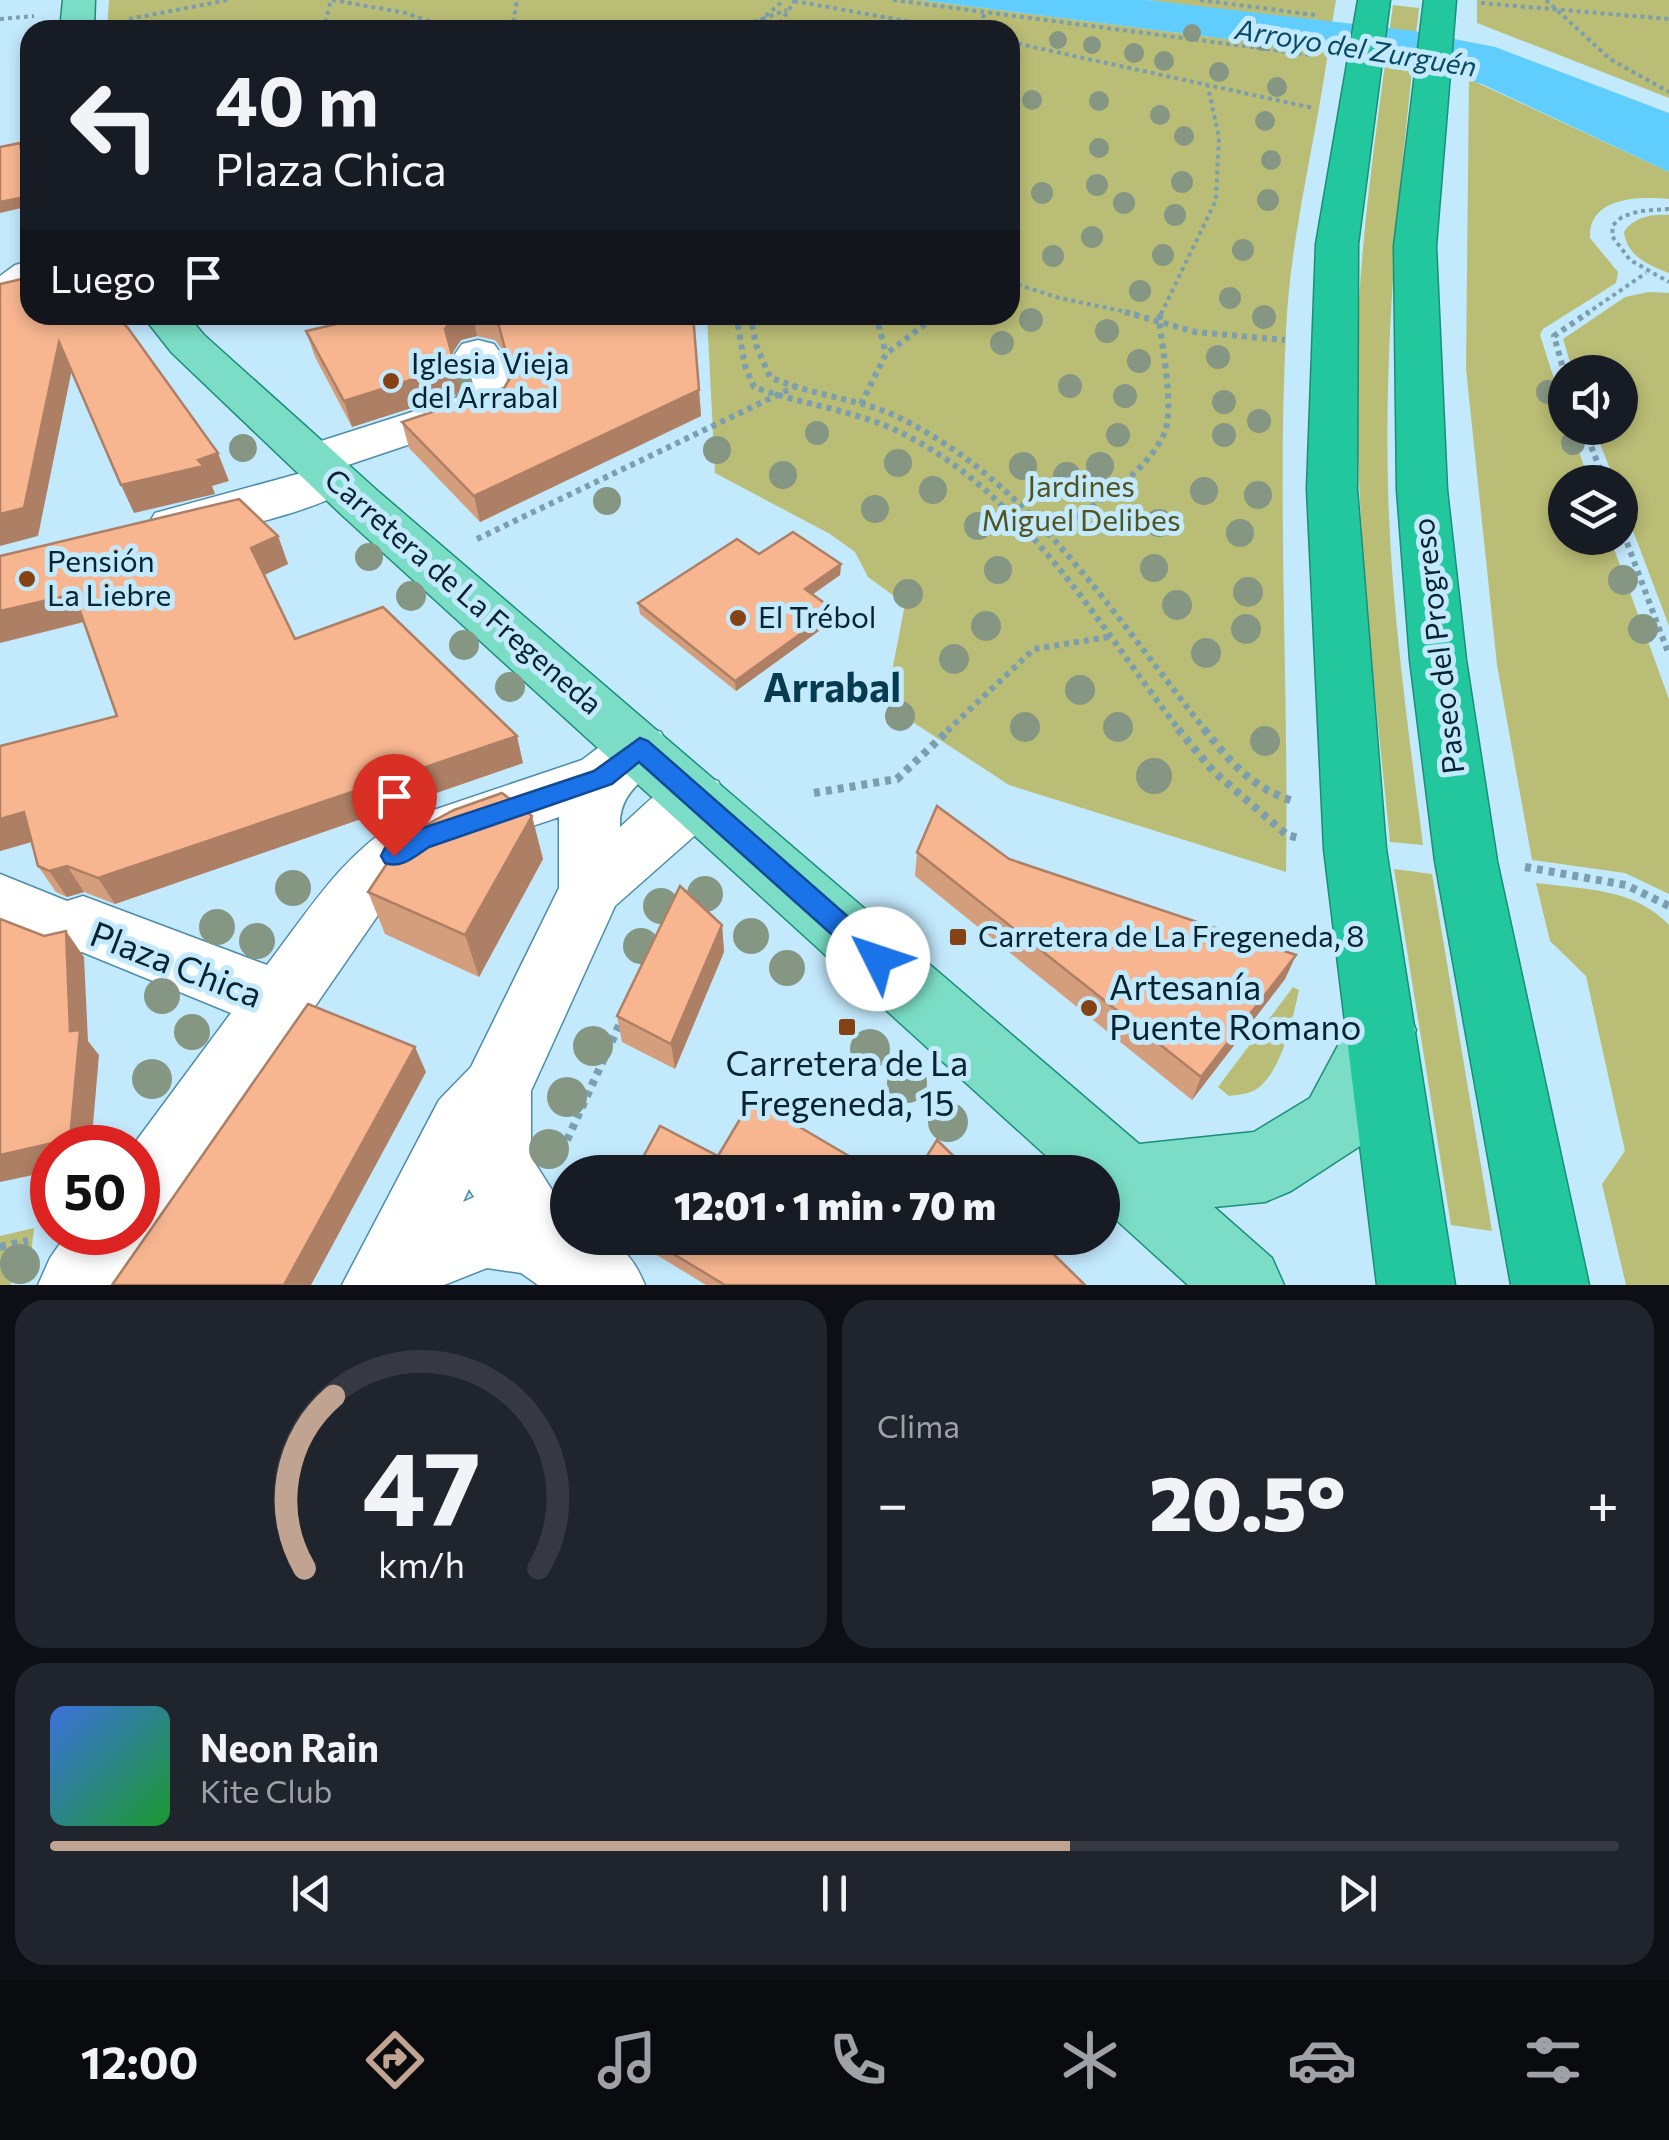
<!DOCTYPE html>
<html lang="es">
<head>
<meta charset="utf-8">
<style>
	body { margin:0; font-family:Commissioner,sans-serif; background:#20242c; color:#f1f3f6; height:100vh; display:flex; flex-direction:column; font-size:38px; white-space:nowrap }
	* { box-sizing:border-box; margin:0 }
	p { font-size:32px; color:#9ea1a6 }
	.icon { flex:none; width:55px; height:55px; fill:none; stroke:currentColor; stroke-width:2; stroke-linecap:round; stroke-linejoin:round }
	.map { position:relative; height:1285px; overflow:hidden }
	.sheet { display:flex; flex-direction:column; gap:15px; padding:15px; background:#0d0f14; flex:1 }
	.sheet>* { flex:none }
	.top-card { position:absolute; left:20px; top:20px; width:1000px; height:305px; border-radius:30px; box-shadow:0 5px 15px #0003; background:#171b24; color:#f1f3f6; overflow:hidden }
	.tools { position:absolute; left:1548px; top:355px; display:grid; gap:20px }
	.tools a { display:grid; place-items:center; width:90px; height:90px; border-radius:50%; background:#171b24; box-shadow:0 5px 15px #0003; font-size:50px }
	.speed { position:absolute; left:30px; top:1125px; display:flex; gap:20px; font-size:50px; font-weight:700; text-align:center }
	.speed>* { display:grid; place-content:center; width:130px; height:130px; border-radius:50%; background:#171b24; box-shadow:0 5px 15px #0003; line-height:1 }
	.speed .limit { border:15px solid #d22; background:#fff; color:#111 }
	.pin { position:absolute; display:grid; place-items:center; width:85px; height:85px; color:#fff; margin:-102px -42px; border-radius:50% 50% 50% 0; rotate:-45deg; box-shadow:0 0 10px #0007 }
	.pin .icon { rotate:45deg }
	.me { position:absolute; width:110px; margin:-55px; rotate:311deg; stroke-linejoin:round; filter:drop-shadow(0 0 8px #0008) }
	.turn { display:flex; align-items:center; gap:35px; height:210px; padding:0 30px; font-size:45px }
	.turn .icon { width:130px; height:130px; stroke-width:2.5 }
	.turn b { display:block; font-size:70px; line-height:85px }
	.then { display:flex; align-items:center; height:95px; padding:0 30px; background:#0003; gap:20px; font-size:38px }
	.big { font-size:75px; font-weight:800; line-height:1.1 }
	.sheet .widget { flex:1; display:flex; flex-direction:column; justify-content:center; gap:15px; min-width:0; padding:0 35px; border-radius:30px; background:#20242c }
	.sheet .dial { align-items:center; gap:0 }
	.dial svg { height:260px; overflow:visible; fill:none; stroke:#363941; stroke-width:7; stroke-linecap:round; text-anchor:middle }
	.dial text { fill:#f1f3f6; stroke:none }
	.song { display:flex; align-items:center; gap:30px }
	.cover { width:120px; height:120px; border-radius:15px; background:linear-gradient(135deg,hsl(220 70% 55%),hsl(130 70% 35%)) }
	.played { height:10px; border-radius:5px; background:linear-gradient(90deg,#c0a390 65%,#363941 65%) }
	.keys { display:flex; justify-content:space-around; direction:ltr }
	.heat { display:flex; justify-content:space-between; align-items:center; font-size:55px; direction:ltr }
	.sheet .tiles { flex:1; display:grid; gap:15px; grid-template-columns:1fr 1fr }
	.widget:last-child { grid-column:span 2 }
	.trip { position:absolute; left:550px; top:1155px; width:570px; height:100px; border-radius:50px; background:#171b24; box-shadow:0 5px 15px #0003; font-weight:800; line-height:100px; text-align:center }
	.tabs { display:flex; height:160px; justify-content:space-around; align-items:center; background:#090b0e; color:#9ea1a6 }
	.tabs .icon { width:70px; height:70px }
	.tabs .current { color:#c0a390 }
	.tabs b { font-size:45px; color:#f1f3f6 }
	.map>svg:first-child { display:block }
	.green { fill:#babd75 }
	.water { fill:#60cdff }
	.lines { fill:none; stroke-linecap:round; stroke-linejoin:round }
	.minor-casing { stroke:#4d8dab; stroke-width:3 }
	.major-casing { stroke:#1a8e78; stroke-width:3 }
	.highway-casing { stroke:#1a8e78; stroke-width:3 }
	.path-far2 { stroke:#7c9eaf; stroke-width:4; stroke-dasharray:4 4; stroke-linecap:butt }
	.path-far1 { stroke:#7c9eaf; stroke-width:6; stroke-dasharray:5 5; stroke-linecap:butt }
	.path { stroke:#7c9eaf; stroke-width:8; stroke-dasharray:6 6; stroke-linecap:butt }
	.minor { fill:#fff; fill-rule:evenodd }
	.major { fill:#7bddc5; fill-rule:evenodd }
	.highway { fill:#23c79e; fill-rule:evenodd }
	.tree { fill:#859783 }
	.wall { fill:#d49d7c }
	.shaded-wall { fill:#ad7f65 }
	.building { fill:#f7b690; stroke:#ad7f65; stroke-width:2.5 }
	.route { fill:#1a73e8; stroke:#114b97; stroke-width:2.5 }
	.poi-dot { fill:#854214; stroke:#c3e9fd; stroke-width:4 }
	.labels { text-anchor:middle; stroke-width:10; stroke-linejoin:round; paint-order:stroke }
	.far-water-label { font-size:28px; font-style:italic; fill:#094a63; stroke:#c3e9fd }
	.poi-label { font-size:30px; fill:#082430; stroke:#c3e9fd; text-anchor:start }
	.park-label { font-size:30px; fill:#525420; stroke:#c3e9fd }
	.street-label { font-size:30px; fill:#082430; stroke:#c3e9fd }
	.near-street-label { font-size:35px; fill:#082430; stroke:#c3e9fd }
	.near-poi-label { font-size:35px; fill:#082430; stroke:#c3e9fd; text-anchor:start }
	.district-label { font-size:40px; font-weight:bold; fill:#053c51; stroke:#c3e9fd }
</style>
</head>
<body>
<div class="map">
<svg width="1669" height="1285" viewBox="0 0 1669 1285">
	<rect width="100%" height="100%" fill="#c3e9fd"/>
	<path class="green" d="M109,0H921L1328,52C1315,145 1290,237 1286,331C1277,511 1289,692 1286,872L1009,785L908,719L888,692L905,604L868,577L855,552L830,534L715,473L707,315H1010V30H107Z
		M1147,0H1336L1332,23Z
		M1477,0H1669V98L1477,23Z
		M1393,5L1419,8C1401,170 1384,325 1388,488C1391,607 1408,727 1423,845L1390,842C1372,663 1350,481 1359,301C1365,202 1380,103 1393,5Z
		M1469,79L1669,172V199C1639,196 1588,197 1590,238L1618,272L1616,283L1543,329L1540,335L1565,413V428H1570L1590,482H1565V538H1610L1669,699V894L1625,873L1532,860L1497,665L1466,369Z
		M1669,215V273C1648,265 1627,256 1624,232C1634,217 1651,214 1669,215Z
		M1649,292L1669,293V626L1620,496V482H1615L1594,428H1620V372H1573L1563,339L1625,297Z
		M1394,869L1432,874L1492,1231L1451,1225Z
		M1536,883C1582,889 1635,888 1669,925V1285H1626L1602,1184L1625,1151L1586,976L1550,941Z
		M1293,987L1299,990C1293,1018 1281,1077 1253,1091C1246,1094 1236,1095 1229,1096L1218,1087Z
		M34,1228L31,1255L10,1285H0V1236Z"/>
	<path class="water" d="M921,0H1147L1414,31L1495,47L1669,113V172L1482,84L1414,63Z"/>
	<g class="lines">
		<g class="minor-casing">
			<path id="minor" d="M30,261V295L15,306L0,310V276L15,265Z
				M478,340L494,344L501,354L513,402L506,412L345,466L358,479C339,509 212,533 173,542L155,537L148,525L155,513L301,473L289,460L296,449L465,395L455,354L462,344Z
				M640,725L661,732L669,748C653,779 618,787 620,827C652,800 675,766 718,781L727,798L718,815L615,906L531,1091V1157L568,1215V1238C611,1238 628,1244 645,1285H538L521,1273L487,1268L444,1285H342L439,1100L471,1067L559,888V817C487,842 441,850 385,905L164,1225L151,1230L141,1259L123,1285H38L50,1258L68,1232H138V1148H131L231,1013L82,952L64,958L0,931V874L67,901L83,896L267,965C307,913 341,856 398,822L582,760L619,732ZM469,1189L474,1197L463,1202Z"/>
		</g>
		<g class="major-casing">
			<path id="major" d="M63,0H95L94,30H60Z
				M142,315H187L204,335L380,493L1139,1144L1254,1132L1310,1098L1358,1008L1382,999L1406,1008L1416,1030L1360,1146L1291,1191L1265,1202L1214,1207L1272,1258L1284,1285H1188L1102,1207V1172H1064L344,517L172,353Z"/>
		</g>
		<g class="highway-casing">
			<path id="highway" d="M1358,0H1390L1358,244L1357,489L1386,849L1455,1285H1377L1324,849L1307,489L1316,244Z
				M1424,0H1456L1436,246L1447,490L1466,660L1497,861L1589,1285H1511L1435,861L1410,660L1397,490L1394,246Z"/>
		</g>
		<path class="path-far2" d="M332,0L406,13L453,30
			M893,0L1312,55
			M1200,0L1315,15
			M1546,0L1610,59L1669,92
			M794,1L957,30
			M1481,3L1669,19
			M0,19L34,16
			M129,19L228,0
			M323,30L331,0
			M512,30L517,0
			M732,30L787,10
			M761,30L762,19L784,0
			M776,30L795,0
			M972,30L986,13
			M1010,42L1313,108
			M1669,209L1640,211L1622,217L1613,225L1612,236L1630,260L1669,282
			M1010,282L1059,298L1137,314
			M1161,314L1216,200L1219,137L1208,87
			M1586,314L1646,273"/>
		<path class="path-far1" d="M1125,312L1195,332L1285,340
			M324,315L330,333
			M736,315L745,366L754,387C799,404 849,409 893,429C1021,487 1098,625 1180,731
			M750,315L756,345L770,377C812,396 859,398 900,418C1035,485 1115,618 1206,731
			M876,315L886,354
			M1565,375L1554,336L1589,312
			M861,404L886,354L937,315
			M1584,428L1605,482
			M1620,524L1669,655
			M1049,532L1062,528C1096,502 1145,475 1164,434C1175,410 1162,347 1159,319L1162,312
			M477,539L794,387
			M947,731L1034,649L1108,637"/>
		<path class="path" d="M1178,729L1213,771L1287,835L1299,838
			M1204,729C1231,763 1253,789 1296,802
			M814,793L897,779L950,729
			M1525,867L1626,885L1669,906
			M562,1151L621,1021
			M0,1247L28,1241"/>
		<use href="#minor" class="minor"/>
		<use href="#major" class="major"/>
		<use href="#highway" class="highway"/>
	</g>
	<g class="tree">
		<circle cx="1192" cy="33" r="9"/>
		<circle cx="1058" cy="40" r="9"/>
		<circle cx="1262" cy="42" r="9"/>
		<circle cx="1092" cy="45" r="9"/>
		<circle cx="1134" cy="53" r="10"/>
		<circle cx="1164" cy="61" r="10"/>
		<circle cx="1219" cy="72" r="10"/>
		<circle cx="1277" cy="87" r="10"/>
		<circle cx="1032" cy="100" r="10"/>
		<circle cx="1099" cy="101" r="10"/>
		<circle cx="1160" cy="115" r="10"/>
		<circle cx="1265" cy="121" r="10"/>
		<circle cx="1184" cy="136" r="10"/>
		<circle cx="1099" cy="148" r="10"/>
		<circle cx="1271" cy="160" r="10"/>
		<circle cx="1182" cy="182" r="11"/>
		<circle cx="1097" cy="185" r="11"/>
		<circle cx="1042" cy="193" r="11"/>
		<circle cx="1268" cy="200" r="11"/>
		<circle cx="1124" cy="203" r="11"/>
		<circle cx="1175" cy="215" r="11"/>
		<circle cx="1092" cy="237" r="11"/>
		<circle cx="1243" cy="250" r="11"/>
		<circle cx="1163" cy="255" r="11"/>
		<circle cx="1053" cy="256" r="11"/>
		<circle cx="1140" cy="291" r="11"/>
		<circle cx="1230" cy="298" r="11"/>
		<circle cx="1264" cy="317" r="12"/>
		<circle cx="1031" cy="320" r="12"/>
		<circle cx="1107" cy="331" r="12"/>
		<circle cx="1002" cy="343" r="12"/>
		<circle cx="1218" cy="357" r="12"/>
		<circle cx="1139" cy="361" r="12"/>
		<circle cx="461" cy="385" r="12"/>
		<circle cx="1070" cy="386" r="12"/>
		<circle cx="1548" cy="392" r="12"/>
		<circle cx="1125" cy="396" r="12"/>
		<circle cx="1224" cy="402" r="12"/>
		<circle cx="1259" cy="421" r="12"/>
		<circle cx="817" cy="433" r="12"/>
		<circle cx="1118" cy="435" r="12"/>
		<circle cx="1224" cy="435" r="12"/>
		<circle cx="1573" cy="443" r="12"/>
		<circle cx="243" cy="448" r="14"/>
		<circle cx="717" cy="450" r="14"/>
		<circle cx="898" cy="463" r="14"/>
		<circle cx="1023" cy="466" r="14"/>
		<circle cx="1100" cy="466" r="14"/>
		<circle cx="783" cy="475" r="14"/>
		<circle cx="1067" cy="476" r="14"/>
		<circle cx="933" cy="490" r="14"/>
		<circle cx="1204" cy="491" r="14"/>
		<circle cx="1258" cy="495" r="14"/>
		<circle cx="607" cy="501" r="14"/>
		<circle cx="875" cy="509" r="14"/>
		<circle cx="1159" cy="523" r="14"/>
		<circle cx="978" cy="526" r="14"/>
		<circle cx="1240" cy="533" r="14"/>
		<circle cx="369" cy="557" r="14"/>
		<circle cx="1154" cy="568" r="14"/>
		<circle cx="998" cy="570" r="14"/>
		<circle cx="1623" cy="580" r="15"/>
		<circle cx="1248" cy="592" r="15"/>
		<circle cx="908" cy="594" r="15"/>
		<circle cx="411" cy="596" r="15"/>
		<circle cx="1177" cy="605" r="15"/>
		<circle cx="986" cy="626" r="15"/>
		<circle cx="1246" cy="629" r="15"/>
		<circle cx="1643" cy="629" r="15"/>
		<circle cx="464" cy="645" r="15"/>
		<circle cx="1206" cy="653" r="15"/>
		<circle cx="954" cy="659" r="15"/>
		<circle cx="510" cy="687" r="15"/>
		<circle cx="1080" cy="690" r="15"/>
		<circle cx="900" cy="716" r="15"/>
		<circle cx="1025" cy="727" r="15"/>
		<circle cx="1118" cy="727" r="15"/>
		<circle cx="1265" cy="741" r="15"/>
		<circle cx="1154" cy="776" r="18"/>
		<circle cx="293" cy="888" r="18"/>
		<circle cx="705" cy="894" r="18"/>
		<circle cx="661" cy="906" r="18"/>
		<circle cx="217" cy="927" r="18"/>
		<circle cx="751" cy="936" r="18"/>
		<circle cx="257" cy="941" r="18"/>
		<circle cx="641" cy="946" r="18"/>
		<circle cx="787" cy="968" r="18"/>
		<circle cx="162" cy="996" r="18"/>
		<circle cx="192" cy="1032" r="18"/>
		<circle cx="593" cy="1046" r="20"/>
		<circle cx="870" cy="1049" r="20"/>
		<circle cx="152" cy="1079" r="20"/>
		<circle cx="907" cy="1083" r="20"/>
		<circle cx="567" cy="1097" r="20"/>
		<circle cx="948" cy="1122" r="20"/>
		<circle cx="549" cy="1149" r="20"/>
		<circle cx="20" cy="1264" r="20"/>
	</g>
	<path class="wall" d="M343,315H693L701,416L480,522L409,448L402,422L504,388L510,377L504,352L495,340L477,336L461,340L452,354L461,392L352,427L315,357L306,331L345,322Z
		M278,536L288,564L264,575L295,639L523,763L115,904L84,892L67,897L56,892L38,866L31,842L0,851L2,745L117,716L84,622Z
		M759,554L841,564L840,575L813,594L834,620L736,691L640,614L638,603Z
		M917,852L1009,859L1296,955L1285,979L1192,1100L915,876Z
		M543,859L479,977L385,934L368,892Z
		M722,925L724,952L675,1069L622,1042L617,1016Z
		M629,1238H1037L1085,1285H706Z"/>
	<path class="shaded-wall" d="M20,143L24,153L30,183V194Z
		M30,196V206L0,213V202Z
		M455,315H473L477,336L461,340L451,355L445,329Z
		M59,342L72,369L38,536L0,546V514Z
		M455,366L461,392L352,427L344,401Z
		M699,390L701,416L480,522L474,496Z
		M218,453L229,481L212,486L215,494L134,513L121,485Z
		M278,536L288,564L262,576L251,548Z
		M841,564L840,575L806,599L805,589Z
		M74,594L88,621L0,643V611Z
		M834,610V620L736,691L735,681Z
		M517,736L523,763L115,904L98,878Z
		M24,812L42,839L0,851V819Z
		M532,816L543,859L479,977L465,935Z
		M67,866L84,892L67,897L49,871Z
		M722,925L724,952L675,1069L671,1044Z
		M66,931L84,957L88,1041L99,1055L91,1148H52V1171L0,1182V1155Z
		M1296,955L1285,979L1192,1100L1201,1077Z
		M415,1047L426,1072L311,1285H284Z"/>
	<path class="building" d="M20,143L30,196L0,202V147Z
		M30,277V315H115L128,328L218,453L198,460L204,466L121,485L59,342L24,508L0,514V284Z
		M343,315H455L445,329L455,366L344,401L306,331L345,322Z
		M490,315H693L699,390L474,496L402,422L504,388L512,375L499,326Z
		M239,499L278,536L251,548L295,639L383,607L517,736L98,878L67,866L49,871L38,866L24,812L0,819V746L117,716L74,594L0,611V556Z
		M793,532L841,564L805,589L834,610L735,681L638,603L737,539L759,554Z
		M502,793L532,816L465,935L368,892L404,838L413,832L454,810Z
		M937,806L1009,859L1296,955L1201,1077L917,852Z
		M680,886L722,925L671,1044L617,1016Z
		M0,919L44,936L66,931L70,1031L80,1030L70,1139L0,1155Z
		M308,1004L415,1047L284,1285H112Z
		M752,1099L876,1172H635L660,1126L718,1156Z
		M937,1140L970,1172H917Z
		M647,1238H1037L1085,1285H725Z"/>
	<path class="route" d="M640,738L648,741L887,951L891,959L887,967L878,971L868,967L639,762L612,784L429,847C415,856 402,869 385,863L381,856L385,848L411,832L594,771Z"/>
	<g class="poi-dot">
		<circle cx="391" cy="381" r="10"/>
		<circle cx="27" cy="579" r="10"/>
		<circle cx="738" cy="618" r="10"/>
		<rect x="948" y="927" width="20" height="20" rx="5"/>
		<circle cx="1089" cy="1008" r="10"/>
		<rect x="837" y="1017" width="20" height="20" rx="5"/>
	</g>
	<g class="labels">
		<g class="far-water-label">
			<text transform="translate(1356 48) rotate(9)" y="10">Arroyo del Zurguén</text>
		</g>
		<g class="poi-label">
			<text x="411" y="374">Iglesia Vieja<tspan x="411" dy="34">del Arrabal</tspan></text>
			<text x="47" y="572">Pensión<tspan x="47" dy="34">La Liebre</tspan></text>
			<text x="758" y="628">El Trébol</text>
			<text x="978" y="947">Carretera de La Fregeneda, 8</text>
		</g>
		<g class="park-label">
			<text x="1081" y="497">Jardines<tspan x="1081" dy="34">Miguel Delibes</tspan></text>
		</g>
		<g class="street-label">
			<text transform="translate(463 592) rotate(41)" y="10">Carretera de La Fregeneda</text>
			<text transform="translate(1439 646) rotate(-97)" y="10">Paseo del Progreso</text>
		</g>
		<g class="near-street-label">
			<text transform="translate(176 965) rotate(21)" y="12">Plaza Chica</text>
		</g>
		<g class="near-poi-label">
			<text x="1109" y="1000">Artesanía<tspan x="1109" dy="40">Puente Romano</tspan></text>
			<text x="847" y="1076" text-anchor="middle">Carretera de La<tspan x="847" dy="40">Fregeneda, 15</tspan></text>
		</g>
		<g class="district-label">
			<text x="832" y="702">Arrabal</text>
		</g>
	</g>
</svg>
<div class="tools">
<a><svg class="icon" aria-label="sound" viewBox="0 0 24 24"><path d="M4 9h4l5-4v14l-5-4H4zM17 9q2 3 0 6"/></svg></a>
<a><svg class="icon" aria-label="layers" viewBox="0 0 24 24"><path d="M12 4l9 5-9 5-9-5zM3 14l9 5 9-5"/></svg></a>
</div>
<div class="speed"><div class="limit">50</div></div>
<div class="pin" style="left:394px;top:856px;background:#d93025"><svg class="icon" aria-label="arrive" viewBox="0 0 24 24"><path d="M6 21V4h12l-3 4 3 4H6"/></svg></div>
<svg class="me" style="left:878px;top:959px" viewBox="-20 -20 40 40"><circle r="19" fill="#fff"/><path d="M0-13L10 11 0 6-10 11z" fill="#1a73e8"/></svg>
<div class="trip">12:01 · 1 min · 70 m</div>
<div class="top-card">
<div class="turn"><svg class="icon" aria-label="left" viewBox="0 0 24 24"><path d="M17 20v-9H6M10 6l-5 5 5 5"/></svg><div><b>40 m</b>Plaza Chica</div></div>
<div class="then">Luego<svg class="icon" aria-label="arrive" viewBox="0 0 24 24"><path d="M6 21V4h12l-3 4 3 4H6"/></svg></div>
</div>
</div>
<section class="sheet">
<div class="tiles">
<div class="widget dial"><svg viewBox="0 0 100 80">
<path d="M14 69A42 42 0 1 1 86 69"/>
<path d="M14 69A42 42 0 0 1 23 16" stroke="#c0a390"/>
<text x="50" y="56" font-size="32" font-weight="700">47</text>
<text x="50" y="72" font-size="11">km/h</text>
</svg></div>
<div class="widget"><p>Clima</p>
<div class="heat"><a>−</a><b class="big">20.5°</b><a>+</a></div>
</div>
<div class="widget">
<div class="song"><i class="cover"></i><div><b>Neon Rain</b><p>Kite Club</p></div></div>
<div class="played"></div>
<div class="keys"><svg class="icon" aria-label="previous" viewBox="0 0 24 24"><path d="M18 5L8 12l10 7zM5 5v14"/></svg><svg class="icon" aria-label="pause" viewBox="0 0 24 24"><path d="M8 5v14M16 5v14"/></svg><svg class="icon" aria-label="next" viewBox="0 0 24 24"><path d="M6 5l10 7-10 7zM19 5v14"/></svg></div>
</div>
</div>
</section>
<nav class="tabs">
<b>12:00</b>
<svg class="icon current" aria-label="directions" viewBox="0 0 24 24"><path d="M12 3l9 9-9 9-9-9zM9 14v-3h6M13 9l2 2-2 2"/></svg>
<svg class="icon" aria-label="music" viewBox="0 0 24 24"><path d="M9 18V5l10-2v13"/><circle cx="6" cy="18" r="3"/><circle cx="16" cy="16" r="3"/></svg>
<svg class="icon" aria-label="phone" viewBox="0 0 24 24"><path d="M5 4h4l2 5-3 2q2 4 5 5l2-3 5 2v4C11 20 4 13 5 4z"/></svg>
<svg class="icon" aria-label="climate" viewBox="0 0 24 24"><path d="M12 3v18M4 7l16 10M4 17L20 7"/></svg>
<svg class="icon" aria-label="car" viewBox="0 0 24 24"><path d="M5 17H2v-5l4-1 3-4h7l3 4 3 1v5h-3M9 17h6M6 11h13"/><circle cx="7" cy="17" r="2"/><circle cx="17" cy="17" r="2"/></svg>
<svg class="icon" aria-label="filters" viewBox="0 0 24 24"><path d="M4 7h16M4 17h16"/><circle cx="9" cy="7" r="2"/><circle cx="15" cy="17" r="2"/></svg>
</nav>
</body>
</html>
